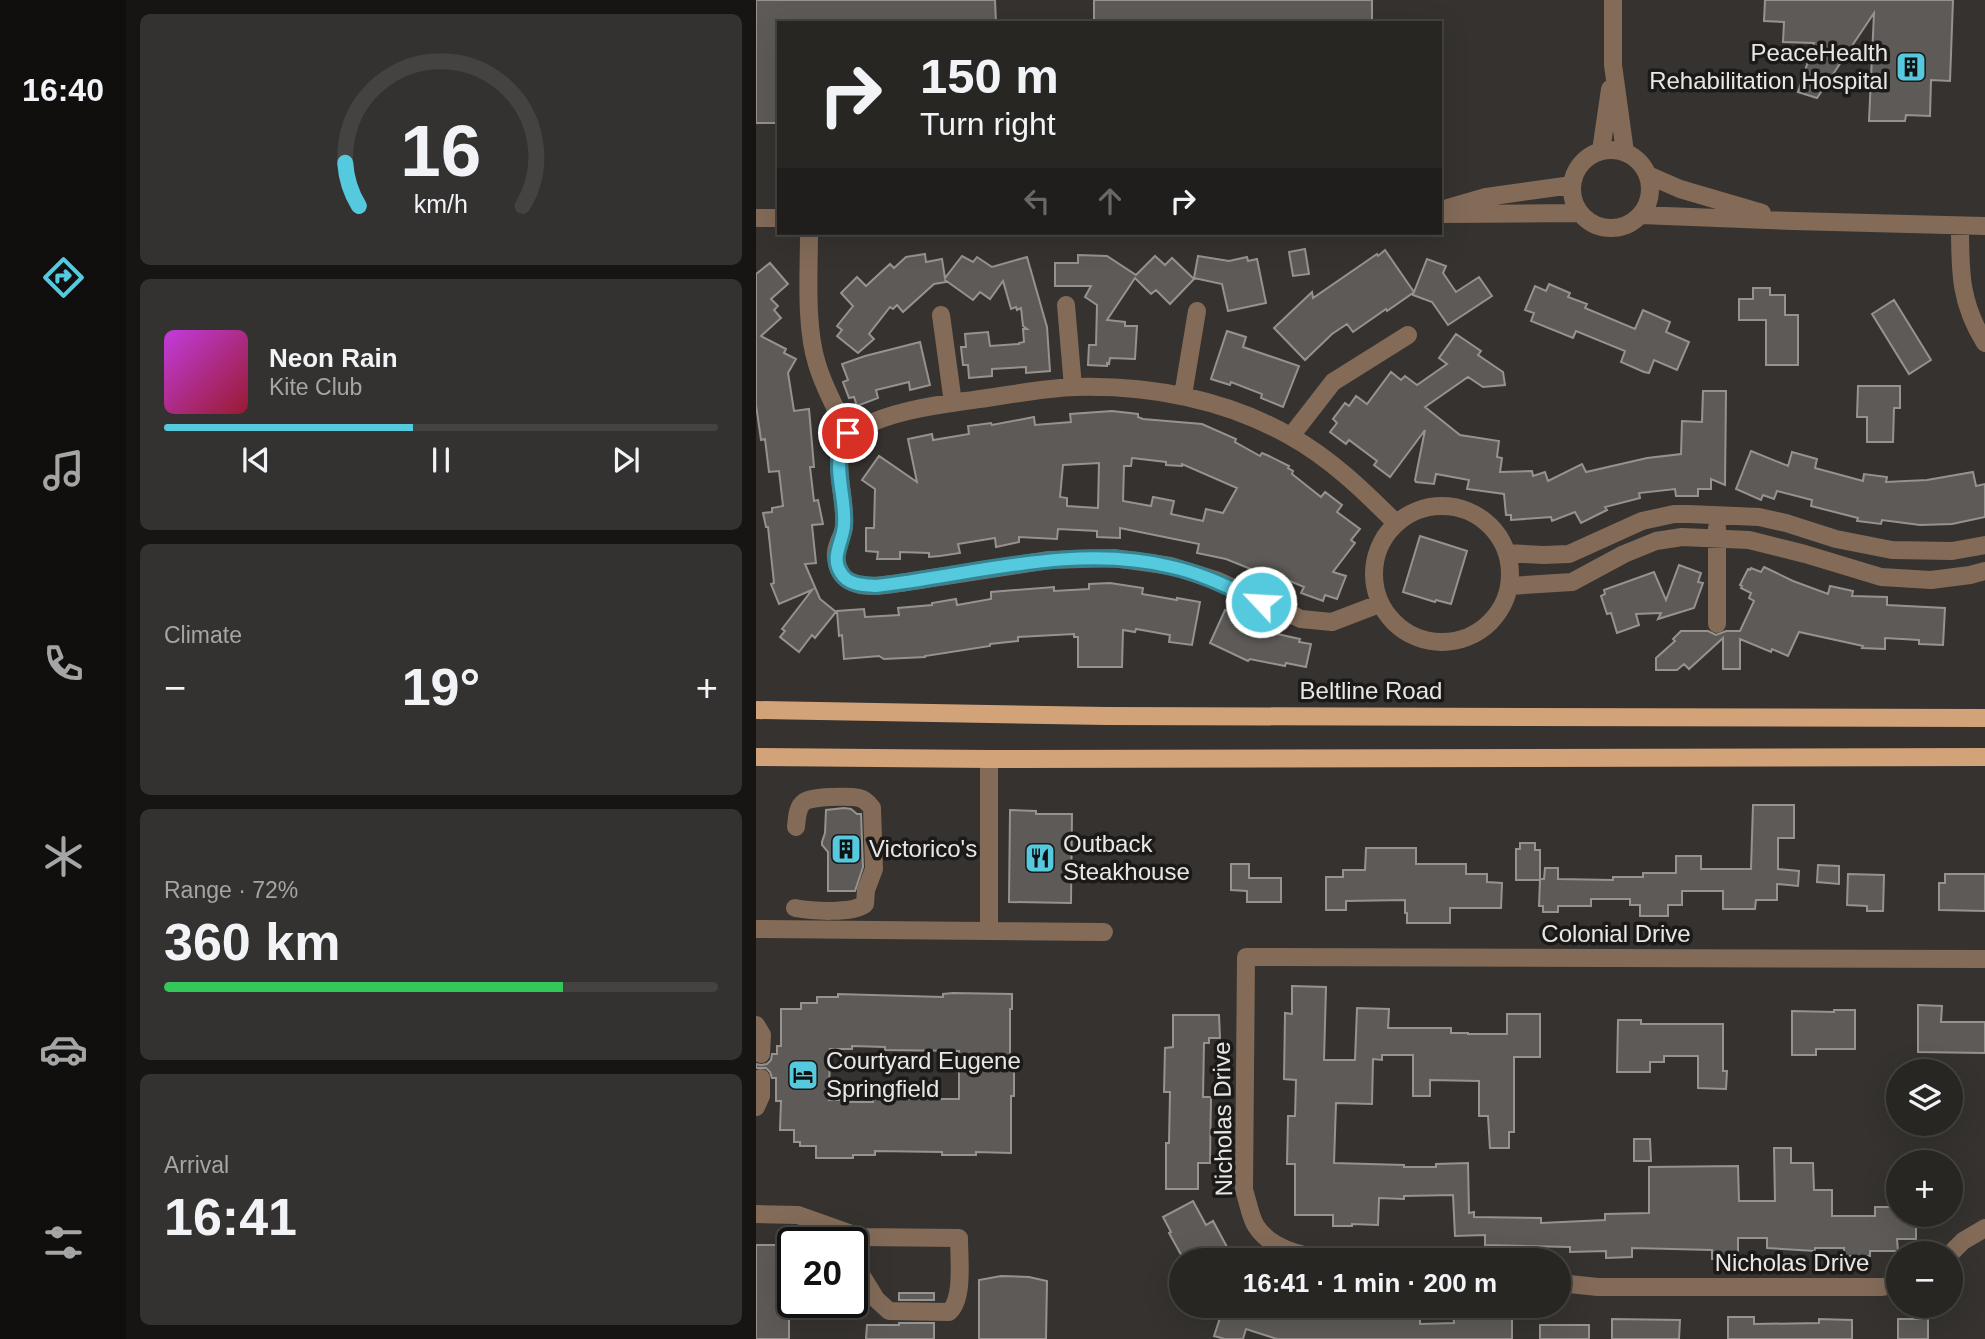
<!DOCTYPE html>
<html lang="en">
<head>
<meta charset="utf-8">
<style>
	body { margin:0; font-family:Arial,sans-serif; background:#343230; color:#f1f3f6; height:100vh; display:flex; flex-direction:column; font-size:26px; white-space:nowrap }
	* { box-sizing:border-box; margin:0 }
	p { font-size:23px; color:#a5a5a6 }
	.icon { flex:none; width:38px; height:38px; fill:none; stroke:currentColor; stroke-width:2; stroke-linecap:round; stroke-linejoin:round }
	.map { position:relative; flex:1; overflow:hidden }
	.drawer { display:flex; flex-direction:column; gap:14px; padding:14px; background:#161513; width:630px }
	.drawer>* { flex:none }
	.banner { position:absolute; left:21px; top:21px; width:665px; height:214px; border-radius:0px; box-shadow:0 7px 28px #0002,0 0 0 2px #444341; background:#282623; color:#f1f3f6; overflow:hidden }
	.controls { position:absolute; left:1130px; top:1059px; display:grid; gap:14px }
	.controls a { display:grid; place-items:center; width:77px; height:77px; border-radius:50%; background:#282623; box-shadow:0 7px 28px #0002,0 0 0 2px #444341; font-size:35px }
	.speed { position:absolute; left:21px; top:1227px; display:flex; gap:14px; font-size:35px; font-weight:700; text-align:center }
	.speed>* { display:grid; place-content:center; width:91px; height:91px; border-radius:50%; background:#282623; box-shadow:0 7px 28px #0002,0 0 0 2px #444341; line-height:1 }
	.speed .limit { border:4px solid #111; border-radius:10px; background:#fff; color:#111 }
	.pin { position:absolute; display:grid; place-items:center; width:60px; height:60px; color:#fff; margin:-30px; border:4px solid #fff; border-radius:50%; box-shadow:0 2px 7px #0007 }
	.me { position:absolute; width:77px; margin:-38px; rotate:295deg; stroke-linejoin:round; filter:drop-shadow(0 0 5px #0008) }
	.turn { display:flex; align-items:center; gap:24px; height:147px; padding:0 28px; font-size:32px }
	.turn .icon { width:91px; height:91px; stroke-width:2.5 }
	.turn b { display:block; font-size:49px; line-height:60px }
	.lanes { display:flex; align-items:center; height:66px; padding:0 28px; background:#0003; justify-content:center; gap:35px; direction:ltr }
	.lanes .off { opacity:.35 }
	.big { font-size:52px; font-weight:700; line-height:1.1 }
	.drawer .widget { flex:1; display:flex; flex-direction:column; justify-content:center; gap:10px; min-width:0; padding:0 24px; border-radius:10px; background:#343230 }
	.drawer .dial { align-items:center; gap:0 }
	.dial svg { height:182px; overflow:visible; fill:none; stroke:#444341; stroke-width:7; stroke-linecap:round; text-anchor:middle }
	.dial text { fill:#f1f3f6; stroke:none }
	.song { display:flex; align-items:center; gap:21px }
	.cover { width:84px; height:84px; border-radius:10px; background:linear-gradient(135deg,hsl(290 70% 55%),hsl(350 70% 35%)) }
	.played { height:7px; border-radius:4px; background:linear-gradient(90deg,#55cadf 45%,#444341 45%) }
	.keys { display:flex; justify-content:space-around; direction:ltr }
	.heat { display:flex; justify-content:space-between; align-items:center; font-size:38px; direction:ltr }
	.charge { height:10px; border-radius:5px; background:linear-gradient(90deg,#34c759 72%,#444341 0) }
	.trip { position:absolute; left:413px; top:1248px; width:402px; height:70px; border-radius:35px; background:#282623; box-shadow:0 7px 28px #0002,0 0 0 2px #444341; font-weight:700; line-height:70px; text-align:center }
	main { display:flex; flex:1; min-height:0 }
	.tab-bar { display:flex; flex-direction:column; width:126px; justify-content:space-around; align-items:center; background:#100f0e; color:#a5a5a6 }
	.tab-bar .icon { width:49px; height:49px }
	.tab-bar .on { color:#55cadf }
	.tab-bar b { font-size:32px; color:#f1f3f6 }
	.map>svg:first-child { display:block }
	.building { fill:#5d5a57; stroke:#96928f; stroke-width:2; fill-rule:evenodd }
	.lines { fill:none; stroke-linecap:round; stroke-linejoin:round }
	.minor { stroke:#836b58; stroke-width:18 }
	.major { stroke:#d2a279; stroke-width:18 }
	.route-casing { stroke:#378391; stroke-width:18 }
	.route { stroke:#55cadf; stroke-width:12 }
	.labels { text-anchor:middle; stroke-width:7; stroke-linejoin:round; paint-order:stroke }
	.poi-label { font-size:24px; fill:#e9e7e5; stroke:#1c1a19; text-anchor:start }
	.street-label { font-size:24px; fill:#e9e7e5; stroke:#1c1a19 }
</style>
</head>
<body>
<main>
<nav class="tab-bar">
<b>16:40</b>
<svg class="icon on" aria-label="directions" viewBox="0 0 24 24"><path d="M12 3l9 9-9 9-9-9zM9 14v-3h6M13 9l2 2-2 2"/></svg>
<svg class="icon" aria-label="music" viewBox="0 0 24 24"><path d="M9 18V5l10-2v13"/><circle cx="6" cy="18" r="3"/><circle cx="16" cy="16" r="3"/></svg>
<svg class="icon" aria-label="phone" viewBox="0 0 24 24"><path d="M5 4h4l2 5-3 2q2 4 5 5l2-3 5 2v4C11 20 4 13 5 4z"/></svg>
<svg class="icon" aria-label="climate" viewBox="0 0 24 24"><path d="M12 3v18M4 7l16 10M4 17L20 7"/></svg>
<svg class="icon" aria-label="car" viewBox="0 0 24 24"><path d="M5 17H2v-5l4-1 3-4h7l3 4 3 1v5h-3M9 17h6M6 11h13"/><circle cx="7" cy="17" r="2"/><circle cx="17" cy="17" r="2"/></svg>
<svg class="icon" aria-label="filters" viewBox="0 0 24 24"><path d="M4 7h16M4 17h16"/><circle cx="9" cy="7" r="2"/><circle cx="15" cy="17" r="2"/></svg>
</nav>
<section class="drawer">
<div class="widget dial"><svg viewBox="0 0 100 80">
<path d="M14 69A42 42 0 1 1 86 69"/>
<path d="M14 69A42 42 0 0 1 8 50" stroke="#55cadf"/>
<text x="50" y="56" font-size="32" font-weight="700">16</text>
<text x="50" y="72" font-size="11">km/h</text>
</svg></div>
<div class="widget">
<div class="song"><i class="cover"></i><div><b>Neon Rain</b><p>Kite Club</p></div></div>
<div class="played"></div>
<div class="keys"><svg class="icon" aria-label="previous" viewBox="0 0 24 24"><path d="M18 5L8 12l10 7zM5 5v14"/></svg><svg class="icon" aria-label="pause" viewBox="0 0 24 24"><path d="M8 5v14M16 5v14"/></svg><svg class="icon" aria-label="next" viewBox="0 0 24 24"><path d="M6 5l10 7-10 7zM19 5v14"/></svg></div>
</div>
<div class="widget"><p>Climate</p>
<div class="heat"><a>−</a><b class="big">19°</b><a>+</a></div>
</div>
<div class="widget"><p>Range · 72%</p><b class="big">360 km</b><div class="charge"></div></div>
<div class="widget"><p>Arrival</p><b class="big">16:41</b></div>
</section>
<div class="map">
<svg width="1229" height="1339" viewBox="0 0 1229 1339">
	<rect width="100%" height="100%" fill="#35322f"/>
	<path class="building" d="M0,0H239L240,23H23V123H0Z
		M338,0H616V23H338Z
		M1009,0H1197L1194,81L1175,80L1174,116L1150,115L1149,121H1113L1118,13L1061,98L1042,92L1058,43L1027,42L1028,22L1008,21Z
		M549,249L553,274L537,276L533,252Z
		M629,250L658,292L671,259L690,266L687,273L700,292L723,277L736,296L692,325L676,302L657,295V293L631,311L630,309L597,332L591,324L576,334L549,360L518,328L556,292L557,298L621,254L622,256Z
		M169,254L170,262L186,259L189,278L206,256L217,262L221,257L236,267L271,257L291,327L294,371L270,373V367L236,369V376L213,378L212,365H207L205,347H210L209,334L232,332L234,346L263,344V343L268,342L267,329H271L267,326L265,308L261,310L260,307L255,309L247,281L234,299L224,292L217,300L189,280L190,282L178,284L147,312L141,305L137,309L134,307L113,334L118,339L102,353L81,336L86,330L81,326L97,306L85,293L101,277L110,286L134,264L138,268L150,257Z
		M322,255L351,256L380,275L399,256L409,265L416,258L438,279L414,304L400,290L395,294L379,278L351,320L369,322V326H381L379,359L354,358L353,364L351,363V366L332,365L333,345H340L341,305L329,297L335,286H299V263H322Z
		M442,256L473,261L491,257L492,261L501,259L510,303L472,311L466,284L438,278Z
		M14,263L32,284L15,299L22,306L18,310L25,318L5,336L30,349L28,353L40,359L32,373L38,411L53,409L58,467H54L58,501L62,500L67,524L56,525L60,563L49,564L64,599L80,612L59,638L56,635L43,652L24,637L29,631L26,629L56,590L23,604L15,584L18,583L12,527H10L7,513L16,512V508L27,506L23,471L13,472L9,439L5,440L0,405V274Z
		M793,284L814,293L812,297L831,304L829,308L879,329L887,310L914,322L910,332L933,342L921,370L898,360L893,373L888,372L865,362L869,351L820,331L817,338L775,321L778,313L769,310L779,286L790,291Z
		M997,288H1014V295H1029V315H1042V365H1010V320H983V299H997Z
		M1138,300L1175,360L1153,374L1116,314Z
		M471,331L490,337L487,347L543,366L527,407L505,398L506,394L475,382L474,385L455,379Z
		M700,334L725,351L722,355L747,372L749,385L727,387L712,377L669,407L704,435L743,441L741,457L746,458L744,472L776,471L777,476L789,472L792,481L826,464L830,472L891,458L925,454L926,421L946,422L947,391H970L969,485L955,479V489H942V496H920L919,489L883,493L884,498L849,507L851,510L825,523L819,512L796,521L795,517L755,520V515H750L748,494L711,489L713,480L680,474L678,484L660,482L659,480L669,430L634,477L618,465L621,461L593,440L590,444L574,432L581,423L577,419L589,403L593,406L600,396L611,404L635,372L645,380L649,376L661,385L691,364L683,358Z
		M164,342L174,385L154,390L153,382L120,390L122,398L101,406L98,397L93,398L87,382L92,380L86,364L109,356Z
		M1102,386H1144V408H1138L1137,442H1111V417H1101Z
		M356,411L382,414V417L387,419L446,424L480,439L479,442L504,456L506,453L513,456L533,466L532,468L537,471L536,474L565,497L569,492L586,505L581,512L604,529L595,540L599,543L577,572L590,576L581,599L569,595L567,601L545,593L548,587L504,568L502,572L470,559L441,553L443,544L364,528V538L341,537V531L302,529L301,539L263,537V542L240,547L239,538L202,544L204,553L184,556L173,557V553L144,552V559H121L122,552L110,551V528H118L119,489L106,480L123,456L161,482L152,439L176,434L177,440L213,434L212,426L235,423L236,425L278,417L279,425L315,422L314,414ZM376,458L410,462V465L426,466V464L481,488L467,513L450,509L447,521L415,514L418,501L397,497L395,506L367,501L368,466H375ZM343,463L342,508L311,506V498L304,497L307,465Z
		M995,451L1032,466L1036,452L1061,459L1059,468L1107,481L1108,474L1131,477L1130,482L1171,480L1217,472L1220,486L1229,484V517L1196,524L1164,525L1126,520L1125,524L1101,521L1102,518L1055,506L1056,500L1021,491L1018,499L1007,495L1005,500L980,489Z
		M664,536L711,551L695,604L680,600L679,602L647,592Z
		M923,565L945,573L942,582L947,583L938,608L902,619L905,613L880,614L883,625L861,633L855,613L851,614L845,596L849,594L848,590L898,572L910,600Z
		M1008,567L1037,581L1072,594L1074,586L1097,591L1096,596L1131,597V605L1189,608L1187,645L1163,644V640L1129,638V649L1106,648L1107,646L1043,632L1032,656L1016,649L1015,652L984,639V669H967V638L933,669L928,664L921,670H900V658L919,641L917,639L925,631H952L960,635L970,631H984L998,601L993,598L995,593L985,588L986,586L984,585L992,569L994,570L995,568L1005,572Z
		M354,583L387,588L386,594L421,600V598L444,602L436,645L413,642L414,635L380,629L379,632L367,630L366,667H322V637H318V634L262,637V641L234,644V646L169,656V657L128,659L123,656L88,659L86,635L83,636L81,611L108,609L109,617L143,615L142,608L176,605V603L200,599L201,605L235,599V592L298,587V591L333,589V584Z
		M469,610L517,633L544,639L543,642L555,644L550,667L530,663L529,666L494,659L492,661L454,643Z
		M997,805H1038V838H1022V869L1043,871L1042,886L1021,884V900H1000L999,909H967V891H926V905H912V916H884V905H874V899H835V906H802V912H787V906H783L784,880H760V849H764V843H779V850H784V879H788L789,868H802V879L857,880V877H887V873H920V856H945V869H995Z
		M88,808L95,809L101,814H105L107,867L99,891H72V852L66,845V842L69,833L70,810Z
		M254,810L280,811V814H316L315,903L253,902Z
		M610,848H660V864H710V874H731V882L746,883L745,908H694V923H651V913H649V900L590,901V910H570V877H587V870H609Z
		M475,864H493V878H525V902H491V891L475,890Z
		M1062,865L1083,866V884L1061,882Z
		M1092,874L1128,875L1127,911H1111V906L1091,905Z
		M1189,874H1229V911L1183,910V883H1189Z
		M536,986L570,987L568,1060H599L601,1008L633,1009L632,1028H695V1033H712V1034H751V1014H784V1057H758V1132H753V1148H734L732,1116H723V1081L674,1080V1096H657V1055H626V1060L617,1059L616,1104L580,1103L578,1163L648,1165V1167H680V1164L712,1163L713,1213L718,1212V1217L785,1218V1223L849,1220V1214L893,1213V1167L982,1166L983,1201H1019L1018,1148H1035V1163H1057L1058,1190H1076V1216H1119V1207H1143V1214H1160V1239H1141L1142,1251H1114V1256H1088V1248H1059V1251L1011,1248V1238H982V1259H956V1250L876,1248V1257L850,1258V1251L814,1252V1247L729,1245V1235L699,1236L697,1195L648,1196V1199L623,1198L622,1225L596,1224V1226H577V1215H539V1164H531L532,1116H539L540,1080L528,1079L529,1013L536,1014Z
		M197,993L256,994V1009H254V1054H258V1096H255V1153L220,1152V1155H186V1152L119,1151V1155H97V1158H60V1146H44V1142H38V1130H24L25,1101H20V1078H16L14,1072L10,1068H0V1064L5,1065L11,1064L15,1060L16,1054H21V1046H25V1009H45V1003H61V997H82V994L187,997V994ZM96,1046L129,1047V1050L203,1051V1099H117V1102H85V1100H73L74,1049H96Z
		M1162,1005L1186,1006L1185,1022H1229V1053L1162,1052Z
		M1078,1010H1099V1049H1060V1055H1036V1011L1078,1012Z
		M417,1015H463L464,1038H453V1043H448L447,1097H455L454,1163H442V1189H410V1143H413L414,1092H408L409,1048L417,1047Z
		M862,1020H885V1024H967V1071H971L970,1089L942,1088V1056H908V1062H894V1072H861Z
		M878,1139H894L895,1161H878Z
		M437,1201L450,1225L457,1221L478,1260H428L413,1233L415,1232L407,1217Z
		M0,1245H29V1264H33V1339H0Z
		M245,1276L273,1277L291,1281L290,1339H223V1280Z
		M143,1293H178V1300H143Z
		M468,1306H539L537,1311L560,1318H585V1306H638V1315H664V1324L698,1323L697,1312L756,1313V1339H521L490,1329L487,1339H469L458,1336Z
		M972,1317H998V1324L1063,1323V1319L1096,1320V1339H972Z
		M856,1319L924,1320L923,1339H856Z
		M1142,1319H1172V1339H1142Z
		M143,1323H178V1339H110L111,1325H143Z
		M784,1325H833V1339H784Z"/>
	<g class="lines">
		<path class="minor" d="M857,0V65L869,152
			M816 189a39 39 0 1 1 78 0a39 39 0 1 1-78 0Z
			M845,151L854,89
			M892,175L924,189L1006,213
			M692,208L730,197L816,185
			M684,214L824,213
			M885,215L1037,221L1229,226
			M0,218H23
			M1204,226C1204,272 1204,303 1229,343
			M53,233C53,273 49,326 61,364C68,388 81,411 92,433
			M310,305L317,387
			M185,315L197,403
			M427,395L441,311
			M535,436L577,382L652,335
			M618 574a68 68 0 1 1 136 0a68 68 0 1 1-136 0Z
			M751,553L787,555L813,554L886,521L918,514H933L1003,517L1030,523L1080,539L1136,550L1196,551L1229,545
			M754,586L816,582L868,554L900,541L926,537L993,540L1049,554L1125,577L1175,580L1214,575L1229,571
			M623,604L576,622L545,619L460,580L415,566L358,558L293,560L144,583C127,585 102,591 88,577C82,571 79,560 80,552C81,543 87,535 88,527C91,501 73,453 92,433C95,431 98,430 102,429C134,412 173,406 209,401C244,397 285,388 319,387C393,385 469,399 534,436C574,458 608,491 640,523
			M961,624V528
			M233,759V931
			M39,908C55,911 96,914 109,904L110,890L118,869L116,808C113,804 109,799 103,798C94,796 55,796 48,802C41,807 41,818 40,827
			M0,929L348,932
			M0,1025L6,1035L5,1054
			M0,1107L5,1096V1078
			M0,1214L42,1215L104,1237L203,1238C203,1258 208,1299 193,1312L133,1311L120,1299L96,1260
			M1195,1253L1207,1241L1229,1228
			M584,1260C555,1257 517,1253 500,1226C494,1217 492,1201 488,1190L490,957L1229,959
			M803,1283L842,1287H1126L1143,1284"/>
		<path class="major" d="M0,710L350,716L1229,718
			M0,757L233,759L1229,757"/>
	</g>
	<g class="lines">
		<g class="route-casing">
			<path id="route" d="M92,433C89,440 85,447 84,454C80,478 90,501 88,525C87,542 74,557 85,573C92,585 107,585 120,586C217,575 318,543 416,567C448,574 476,589 505,602"/>
		</g>
		<use href="#route" class="route"/>
	</g>
	<defs>
		<g id="building-square" transform="scale(1.575)"><rect x="-9" y="-9" width="18" height="18" rx="4" fill="#55cadf" stroke="#1c1a19"/><path d="M-4-6H4V6H1V3H-1V6H-4ZM-2.5-4.3h1.7v1.8h-1.7ZM.8-4.3h1.7v1.8H.8ZM-2.5-1h1.7V.8h-1.7ZM.8-1h1.7V.8H.8Z" fill="#111"/></g>
		<g id="restaurant-square" transform="scale(1.575)"><rect x="-9" y="-9" width="18" height="18" rx="4" fill="#55cadf" stroke="#1c1a19"/><path d="M-5-6h1v4h1v-4h1v4h1v-4h1v5L-1.5 .5V6h-2V.5L-5-1ZM5-6V6H3V1.5H1.5Q1.5-4 5-6Z" fill="#111"/></g>
		<g id="hotel-square" transform="scale(1.575)"><rect x="-9" y="-9" width="18" height="18" rx="4" fill="#55cadf" stroke="#1c1a19"/><path d="M-6-4.5h1.5V1H6V5H4.5V3h-9V5H-6ZM-4 0a1.8 1.8 0 1 1 3.6 0ZM.5 0V-2.5h3Q6-2.5 6 0Z" fill="#111"/></g>
	</defs>
	<g fill-rule="evenodd">
		<use href="#building-square" x="1155" y="67"/>
		<use href="#building-square" x="90" y="849"/>
		<use href="#restaurant-square" x="284" y="858"/>
		<use href="#hotel-square" x="47" y="1075"/>
	</g>
	<g class="labels">
		<g class="poi-label">
			<text x="1132" y="61" text-anchor="end">PeaceHealth<tspan x="1132" dy="28">Rehabilitation Hospital</tspan></text>
			<text x="307" y="852">Outback<tspan x="307" dy="28">Steakhouse</tspan></text>
			<text x="113" y="857">Victorico's</text>
			<text x="70" y="1069">Courtyard Eugene<tspan x="70" dy="28">Springfield</tspan></text>
		</g>
		<g class="street-label">
			<text x="615" y="699">Beltline Road</text>
			<text x="860" y="942">Colonial Drive</text>
			<text transform="translate(467 1119) rotate(-91)" y="8">Nicholas Drive</text>
			<text x="1036" y="1271">Nicholas Drive</text>
		</g>
	</g>
</svg>
<div class="controls">
<a><svg class="icon" aria-label="layers" viewBox="0 0 24 24"><path d="M12 4l9 5-9 5-9-5zM3 14l9 5 9-5"/></svg></a>
<a>+</a>
<a>−</a>
</div>
<div class="speed"><div class="limit">20</div></div>
<div class="pin" style="left:92px;top:433px;background:#d93025"><svg class="icon" aria-label="arrive" viewBox="0 0 24 24"><path d="M6 21V4h12l-3 4 3 4H6"/></svg></div>
<svg class="me" style="left:505px;top:602px" viewBox="-20 -20 40 40"><circle r="17" fill="#55cadf" stroke="#fff" stroke-width="3"/><path d="M0-11L8 9 0 5-8 9z" fill="#fff"/></svg>
<div class="trip">16:41 · 1 min · 200 m</div>
<div class="banner">
<div class="turn"><svg class="icon" aria-label="right" viewBox="0 0 24 24"><path d="M7 20v-9h11M14 6l5 5-5 5"/></svg><div><b>150 m</b>Turn right</div></div>
<div class="lanes"><svg class="icon off" aria-label="left" viewBox="0 0 24 24"><path d="M17 20v-9H6M10 6l-5 5 5 5"/></svg><svg class="icon off" aria-label="ahead" viewBox="0 0 24 24"><path d="M12 20V5M6 11l6-6 6 6"/></svg><svg class="icon" aria-label="right" viewBox="0 0 24 24"><path d="M7 20v-9h11M14 6l5 5-5 5"/></svg></div>
</div>
</div>
</main>
</body>
</html>
